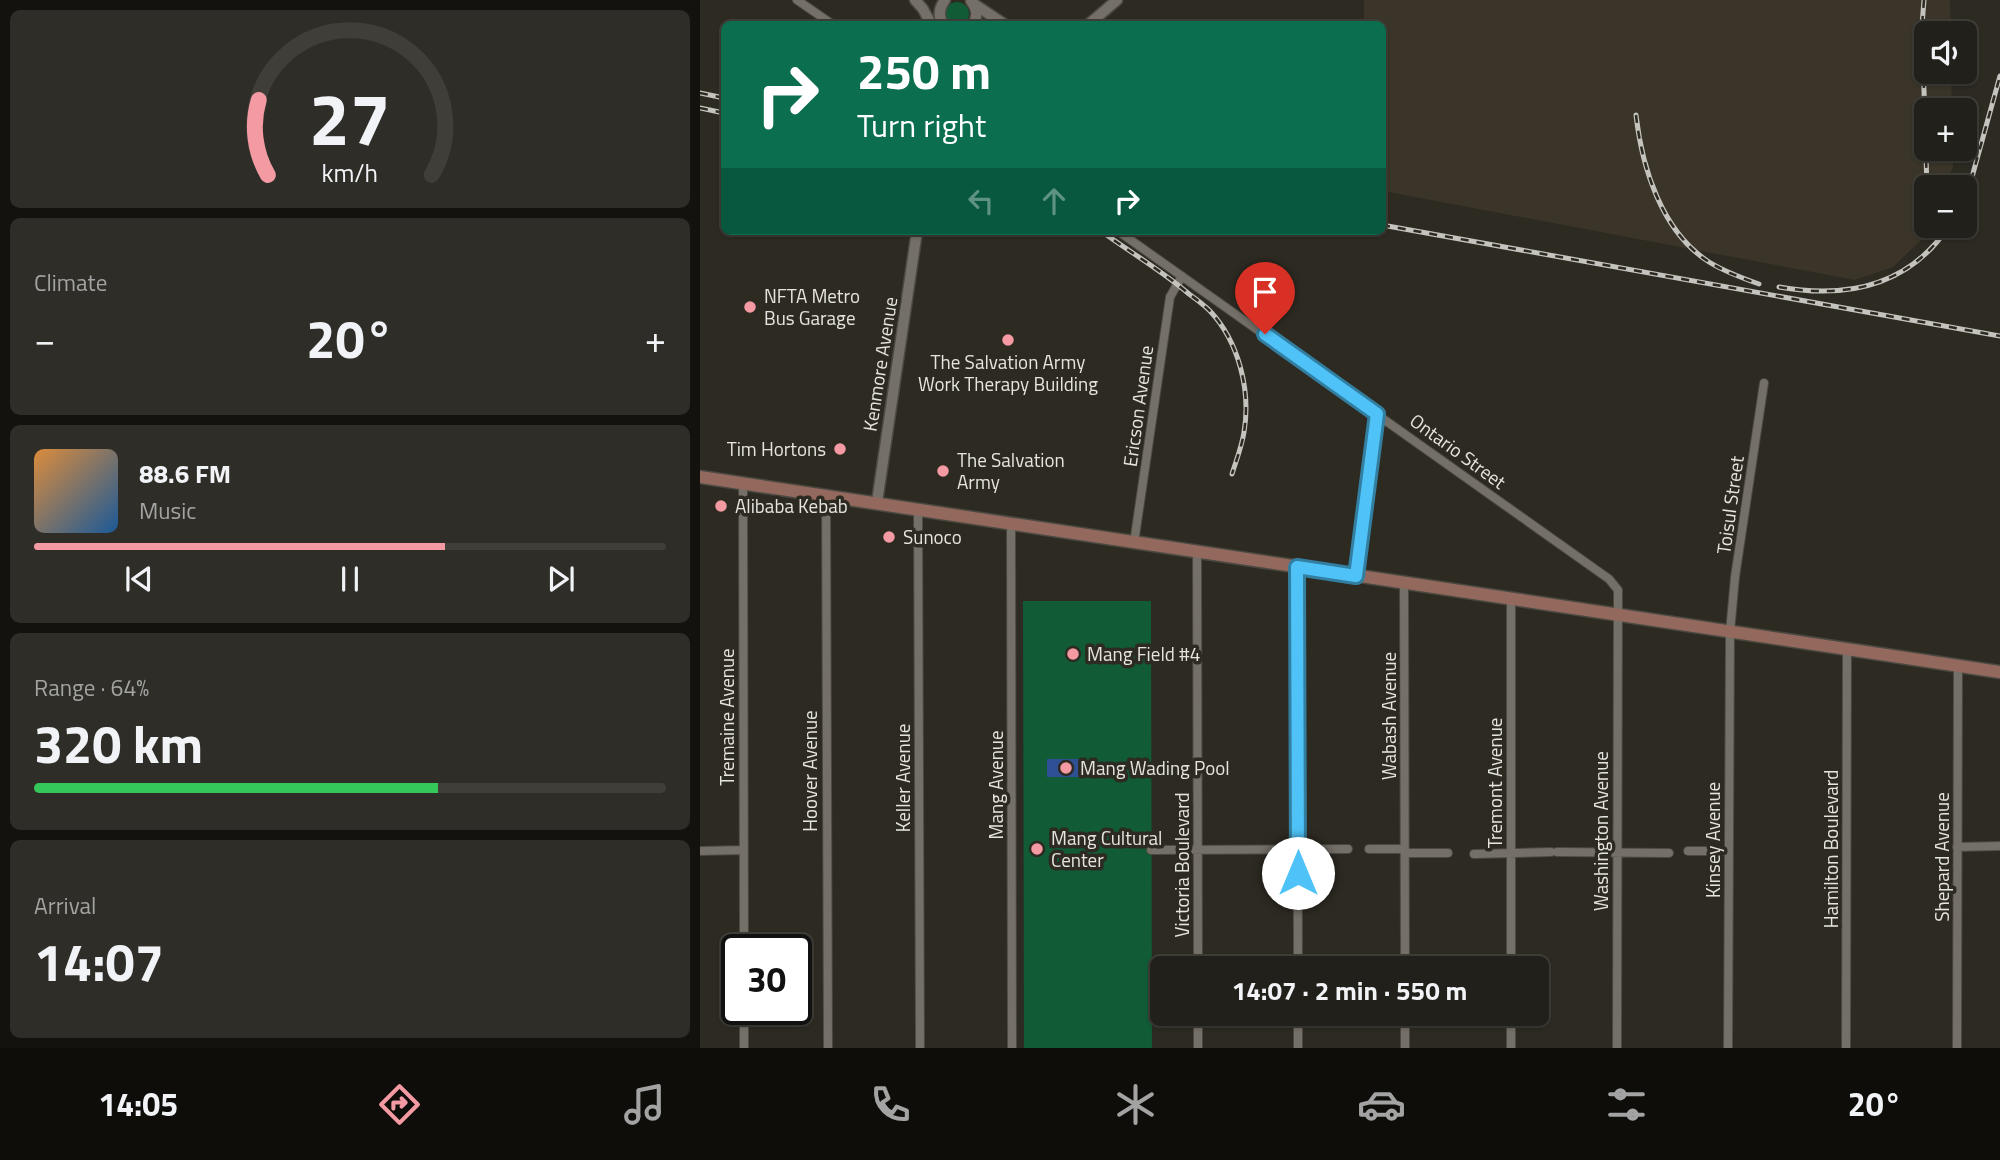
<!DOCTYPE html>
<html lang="en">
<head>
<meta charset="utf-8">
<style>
	body { margin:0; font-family:"Titillium Web",sans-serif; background:#2e2d27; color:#f1f3f6; height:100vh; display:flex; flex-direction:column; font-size:26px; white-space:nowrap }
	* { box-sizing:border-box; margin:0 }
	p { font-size:23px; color:#a2a3a2 }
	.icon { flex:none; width:38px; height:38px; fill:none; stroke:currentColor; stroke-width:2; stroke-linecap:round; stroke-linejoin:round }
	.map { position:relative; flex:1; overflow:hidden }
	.sheet { display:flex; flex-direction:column; gap:10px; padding:10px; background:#13120e; width:700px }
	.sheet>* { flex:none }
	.guide { position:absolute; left:21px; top:21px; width:665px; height:214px; border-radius:10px; box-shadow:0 2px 5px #0004,0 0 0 2px #3f3e39; background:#0b6e4f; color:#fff; overflow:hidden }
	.controls { position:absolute; left:1214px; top:21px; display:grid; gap:14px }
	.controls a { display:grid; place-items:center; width:63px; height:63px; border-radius:10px; background:#22201a; box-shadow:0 2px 5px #0004,0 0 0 2px #3f3e39; font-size:35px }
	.speed { position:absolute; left:21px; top:934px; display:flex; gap:14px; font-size:35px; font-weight:700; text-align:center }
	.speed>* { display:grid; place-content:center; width:91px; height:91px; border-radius:50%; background:#22201a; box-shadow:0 2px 5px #0004,0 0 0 2px #3f3e39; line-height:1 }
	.speed .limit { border:4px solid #111; border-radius:10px; background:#fff; color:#111 }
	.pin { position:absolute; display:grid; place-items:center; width:60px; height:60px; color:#fff; margin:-72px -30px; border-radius:50% 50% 50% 0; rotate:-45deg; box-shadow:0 0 7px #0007 }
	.pin .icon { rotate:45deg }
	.me { position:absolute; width:77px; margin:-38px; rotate:0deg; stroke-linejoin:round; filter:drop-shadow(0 0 5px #0008) }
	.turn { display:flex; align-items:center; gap:24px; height:147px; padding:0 21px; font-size:32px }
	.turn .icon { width:91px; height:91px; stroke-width:2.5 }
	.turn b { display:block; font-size:49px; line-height:60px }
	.lanes { display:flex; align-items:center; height:66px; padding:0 21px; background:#0003; justify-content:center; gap:35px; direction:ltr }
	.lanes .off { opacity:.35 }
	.big { font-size:52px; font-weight:700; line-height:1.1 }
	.sheet .widget { flex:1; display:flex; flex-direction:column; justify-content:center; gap:10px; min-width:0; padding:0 24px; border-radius:10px; background:#2e2d27 }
	.sheet .dial { align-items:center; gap:0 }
	.dial svg { height:182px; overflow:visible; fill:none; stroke:#3f3e39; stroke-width:7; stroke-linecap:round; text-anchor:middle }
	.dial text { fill:#f1f3f6; stroke:none }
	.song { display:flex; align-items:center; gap:21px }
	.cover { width:84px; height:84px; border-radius:10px; background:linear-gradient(135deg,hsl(30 70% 55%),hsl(210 70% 35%)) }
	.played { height:7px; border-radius:4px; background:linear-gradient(90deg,#f49aa3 65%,#3f3e39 65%) }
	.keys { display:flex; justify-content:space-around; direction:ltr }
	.heat { display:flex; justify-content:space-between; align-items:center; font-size:38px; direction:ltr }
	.charge { height:10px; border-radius:5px; background:linear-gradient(90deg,#34c759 64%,#3f3e39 0) }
	.trip { position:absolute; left:450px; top:956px; width:399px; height:70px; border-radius:10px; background:#22201a; box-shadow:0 2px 5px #0004,0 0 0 2px #3f3e39; font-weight:700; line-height:70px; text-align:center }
	.menu { display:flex; height:112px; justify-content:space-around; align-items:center; background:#0e0d0a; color:#a2a3a2 }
	.menu .icon { width:49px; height:49px }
	.menu .selected { color:#f49aa3 }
	.menu b { font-size:32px; color:#f1f3f6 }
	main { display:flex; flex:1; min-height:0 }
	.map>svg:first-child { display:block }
	.built { fill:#3a3528 }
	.green { fill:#115b37 }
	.water { fill:#305095 }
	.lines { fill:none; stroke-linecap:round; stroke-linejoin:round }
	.minor-casing { stroke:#4b4942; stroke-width:10 }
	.tertiary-casing { stroke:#4b4942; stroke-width:13 }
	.secondary-casing { stroke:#4b4942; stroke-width:15 }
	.minor { stroke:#747068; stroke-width:8 }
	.tertiary { stroke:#747068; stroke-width:10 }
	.secondary { stroke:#94695d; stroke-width:12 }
	.rail-casing { stroke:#c5c3bd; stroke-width:5 }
	.rail { stroke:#2d2a22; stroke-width:2.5; stroke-dasharray:8; stroke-linecap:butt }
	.route-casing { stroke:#337fa1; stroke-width:18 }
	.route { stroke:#4fc3f7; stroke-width:12 }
	.poi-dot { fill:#f49aa3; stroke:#2d2a22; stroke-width:2.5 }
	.labels { text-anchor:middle; stroke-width:7; stroke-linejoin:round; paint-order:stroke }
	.poi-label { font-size:19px; fill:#e6e4df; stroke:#2d2a22; text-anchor:start }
	.street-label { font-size:19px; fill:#e6e4df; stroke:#2d2a22 }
</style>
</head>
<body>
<main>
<section class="sheet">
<div class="widget dial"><svg viewBox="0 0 100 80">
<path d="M14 69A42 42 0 1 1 86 69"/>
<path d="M14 69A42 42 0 0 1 10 36" stroke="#f49aa3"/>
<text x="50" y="56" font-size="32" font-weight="700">27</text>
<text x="50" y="72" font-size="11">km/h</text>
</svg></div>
<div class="widget"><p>Climate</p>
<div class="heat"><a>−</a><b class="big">20°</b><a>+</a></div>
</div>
<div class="widget">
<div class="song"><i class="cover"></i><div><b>88.6 FM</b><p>Music</p></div></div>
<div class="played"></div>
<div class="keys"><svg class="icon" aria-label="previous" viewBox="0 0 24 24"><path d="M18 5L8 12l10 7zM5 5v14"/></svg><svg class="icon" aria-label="pause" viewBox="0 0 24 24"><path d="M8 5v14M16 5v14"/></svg><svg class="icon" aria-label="next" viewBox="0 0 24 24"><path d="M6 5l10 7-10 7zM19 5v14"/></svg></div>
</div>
<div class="widget"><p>Range · 64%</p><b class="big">320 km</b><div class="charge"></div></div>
<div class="widget"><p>Arrival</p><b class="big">14:07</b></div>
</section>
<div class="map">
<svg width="1300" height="1048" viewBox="0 0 1300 1048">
	<rect width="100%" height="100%" fill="#2d2a22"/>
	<path class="built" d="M664,0H1250L1251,33H1227V72H1251L1252,110H1227V149H1253V167L1244,187H1227V226H1228L1223,238L1193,267L1155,280L683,191L682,24H664Z"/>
	<path class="green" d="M245 14a12 12 0 1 1 24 0a12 12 0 1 1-24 0Z
		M323,601H451L452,1048H324Z"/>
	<path class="water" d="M347,759H384V777H347Z"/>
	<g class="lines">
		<g class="minor-casing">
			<path id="minor" d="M97,0L132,24
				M418,231L909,579L918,590L917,1048
				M43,483L44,950
				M126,495L128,1048
				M218,509L220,1048
				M311,523L312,1048
				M434,543L470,297L482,276
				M497,552L498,968
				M597,567L598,968
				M656,576L677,414
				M704,583L705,968
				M811,599V968
				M1257,847L1300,846
				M669,849H705
				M451,850L648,849
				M0,851L44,850
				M988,851H1028
				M857,852L969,853
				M705,853H748
				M774,854L851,852
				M44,1010V1048
				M498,1013V1048
				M598,1013V1048
				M705,1013V1048
				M811,1013V1048
				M1028,1048L1030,632L1035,577L1064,383
				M1146,1048L1147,650
				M1257,1048L1258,666"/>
		</g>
		<g class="tertiary-casing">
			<path id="tertiary" d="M215,0L223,9L231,24
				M271,1C277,8 278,17 273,24
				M274,4L304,24
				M243,24C238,16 239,8 245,0
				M389,24L417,0
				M177,502L217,231"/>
		</g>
		<g class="secondary-casing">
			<path id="secondary" d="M0,477L1300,672"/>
		</g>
		<use href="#minor" class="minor"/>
		<use href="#tertiary" class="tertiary"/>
		<use href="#secondary" class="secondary"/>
		<g class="rail-casing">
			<path id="rail" d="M1224,0L1222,25L1227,189
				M0,93L24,98
				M0,108L24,113
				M936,115C942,168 962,232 1009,262C1025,272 1042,278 1059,284
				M1265,195L1272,177L1300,76
				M682,225L1300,336
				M401,231C430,252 462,271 489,294C496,299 504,305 510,311C539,342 551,391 544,432C542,446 536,461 532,474
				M1079,287C1147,299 1209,286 1249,226"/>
		</g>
		<use href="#rail" class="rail"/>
	</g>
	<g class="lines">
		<g class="route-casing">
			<path id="route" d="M565,334L677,414L656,576L597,567L598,873"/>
		</g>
		<use href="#route" class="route"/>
	</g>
	<g class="poi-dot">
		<circle cx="50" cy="307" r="7"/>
		<circle cx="308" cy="340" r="7"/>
		<circle cx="140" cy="449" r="7"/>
		<circle cx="243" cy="471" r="7"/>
		<circle cx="21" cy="506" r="7"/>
		<circle cx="189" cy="537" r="7"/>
		<circle cx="373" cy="654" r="7"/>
		<circle cx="366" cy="768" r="7"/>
		<circle cx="337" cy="849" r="7"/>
	</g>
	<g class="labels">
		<g class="poi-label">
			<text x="64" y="303">NFTA Metro<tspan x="64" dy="22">Bus Garage</tspan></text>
			<text x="308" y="369" text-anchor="middle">The Salvation Army<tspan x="308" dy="22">Work Therapy Building</tspan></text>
			<text x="126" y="456" text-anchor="end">Tim Hortons</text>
			<text x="257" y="467">The Salvation<tspan x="257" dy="22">Army</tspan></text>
			<text x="35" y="513">Alibaba Kebab</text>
			<text x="203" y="544">Sunoco</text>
			<text x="387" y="661">Mang Field #4</text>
			<text x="380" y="775">Mang Wading Pool</text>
			<text x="351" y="845">Mang Cultural<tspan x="351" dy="22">Center</tspan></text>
		</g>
		<g class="street-label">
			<text transform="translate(180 364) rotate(-81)" y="7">Kenmore Avenue</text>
			<text transform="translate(438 406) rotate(-82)" y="7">Ericson Avenue</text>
			<text transform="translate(758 451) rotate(36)" y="7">Ontario Street</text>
			<text transform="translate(1030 505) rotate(-82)" y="7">Toisul Street</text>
			<text transform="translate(689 716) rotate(-90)" y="7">Wabash Avenue</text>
			<text transform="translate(27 717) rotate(-90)" y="7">Tremaine Avenue</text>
			<text transform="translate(110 771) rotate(-90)" y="7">Hoover Avenue</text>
			<text transform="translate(203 778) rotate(-90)" y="7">Keller Avenue</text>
			<text transform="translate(795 783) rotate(-90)" y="7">Tremont Avenue</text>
			<text transform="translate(296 785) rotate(-90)" y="7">Mang Avenue</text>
			<text transform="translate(901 831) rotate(-90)" y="7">Washington Avenue</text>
			<text transform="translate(1013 840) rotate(-90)" y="7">Kinsey Avenue</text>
			<text transform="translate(1131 849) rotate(-90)" y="7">Hamilton Boulevard</text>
			<text transform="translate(1242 857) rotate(-90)" y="7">Shepard Avenue</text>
			<text transform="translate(482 865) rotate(-90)" y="7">Victoria Boulevard</text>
		</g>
	</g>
</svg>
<div class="controls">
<a><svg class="icon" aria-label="sound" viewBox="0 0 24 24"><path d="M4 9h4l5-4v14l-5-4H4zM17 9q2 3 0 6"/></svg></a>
<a>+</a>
<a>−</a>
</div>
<div class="speed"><div class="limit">30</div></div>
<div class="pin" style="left:565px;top:334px;background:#d93025"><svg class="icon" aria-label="arrive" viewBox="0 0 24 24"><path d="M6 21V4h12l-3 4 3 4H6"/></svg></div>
<svg class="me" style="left:598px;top:873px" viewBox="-20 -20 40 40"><circle r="19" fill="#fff"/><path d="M0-13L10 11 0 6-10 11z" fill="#4fc3f7"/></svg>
<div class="trip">14:07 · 2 min · 550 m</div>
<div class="guide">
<div class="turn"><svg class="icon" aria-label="right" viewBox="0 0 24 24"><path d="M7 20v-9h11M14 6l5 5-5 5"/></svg><div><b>250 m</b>Turn right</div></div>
<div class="lanes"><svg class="icon off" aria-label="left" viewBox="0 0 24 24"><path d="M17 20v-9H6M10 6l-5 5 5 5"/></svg><svg class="icon off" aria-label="ahead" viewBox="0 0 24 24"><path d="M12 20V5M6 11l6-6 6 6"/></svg><svg class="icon" aria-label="right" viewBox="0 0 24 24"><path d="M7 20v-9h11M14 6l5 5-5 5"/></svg></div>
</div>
</div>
</main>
<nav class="menu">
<b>14:05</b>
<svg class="icon selected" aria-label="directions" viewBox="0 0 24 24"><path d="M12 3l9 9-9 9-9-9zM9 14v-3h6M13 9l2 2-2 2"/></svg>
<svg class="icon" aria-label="music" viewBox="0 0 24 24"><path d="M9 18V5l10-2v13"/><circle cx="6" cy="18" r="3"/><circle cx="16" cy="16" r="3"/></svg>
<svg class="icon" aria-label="phone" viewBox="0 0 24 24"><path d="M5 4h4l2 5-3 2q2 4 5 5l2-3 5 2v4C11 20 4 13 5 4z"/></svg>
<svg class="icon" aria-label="climate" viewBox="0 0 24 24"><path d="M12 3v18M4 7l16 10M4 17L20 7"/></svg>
<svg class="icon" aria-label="car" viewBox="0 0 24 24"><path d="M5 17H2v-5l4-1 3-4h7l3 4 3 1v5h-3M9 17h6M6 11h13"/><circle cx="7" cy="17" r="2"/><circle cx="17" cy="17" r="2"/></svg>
<svg class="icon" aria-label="filters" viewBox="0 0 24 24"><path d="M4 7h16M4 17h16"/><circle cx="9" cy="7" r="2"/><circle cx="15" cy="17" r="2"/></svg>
<b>20°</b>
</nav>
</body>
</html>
